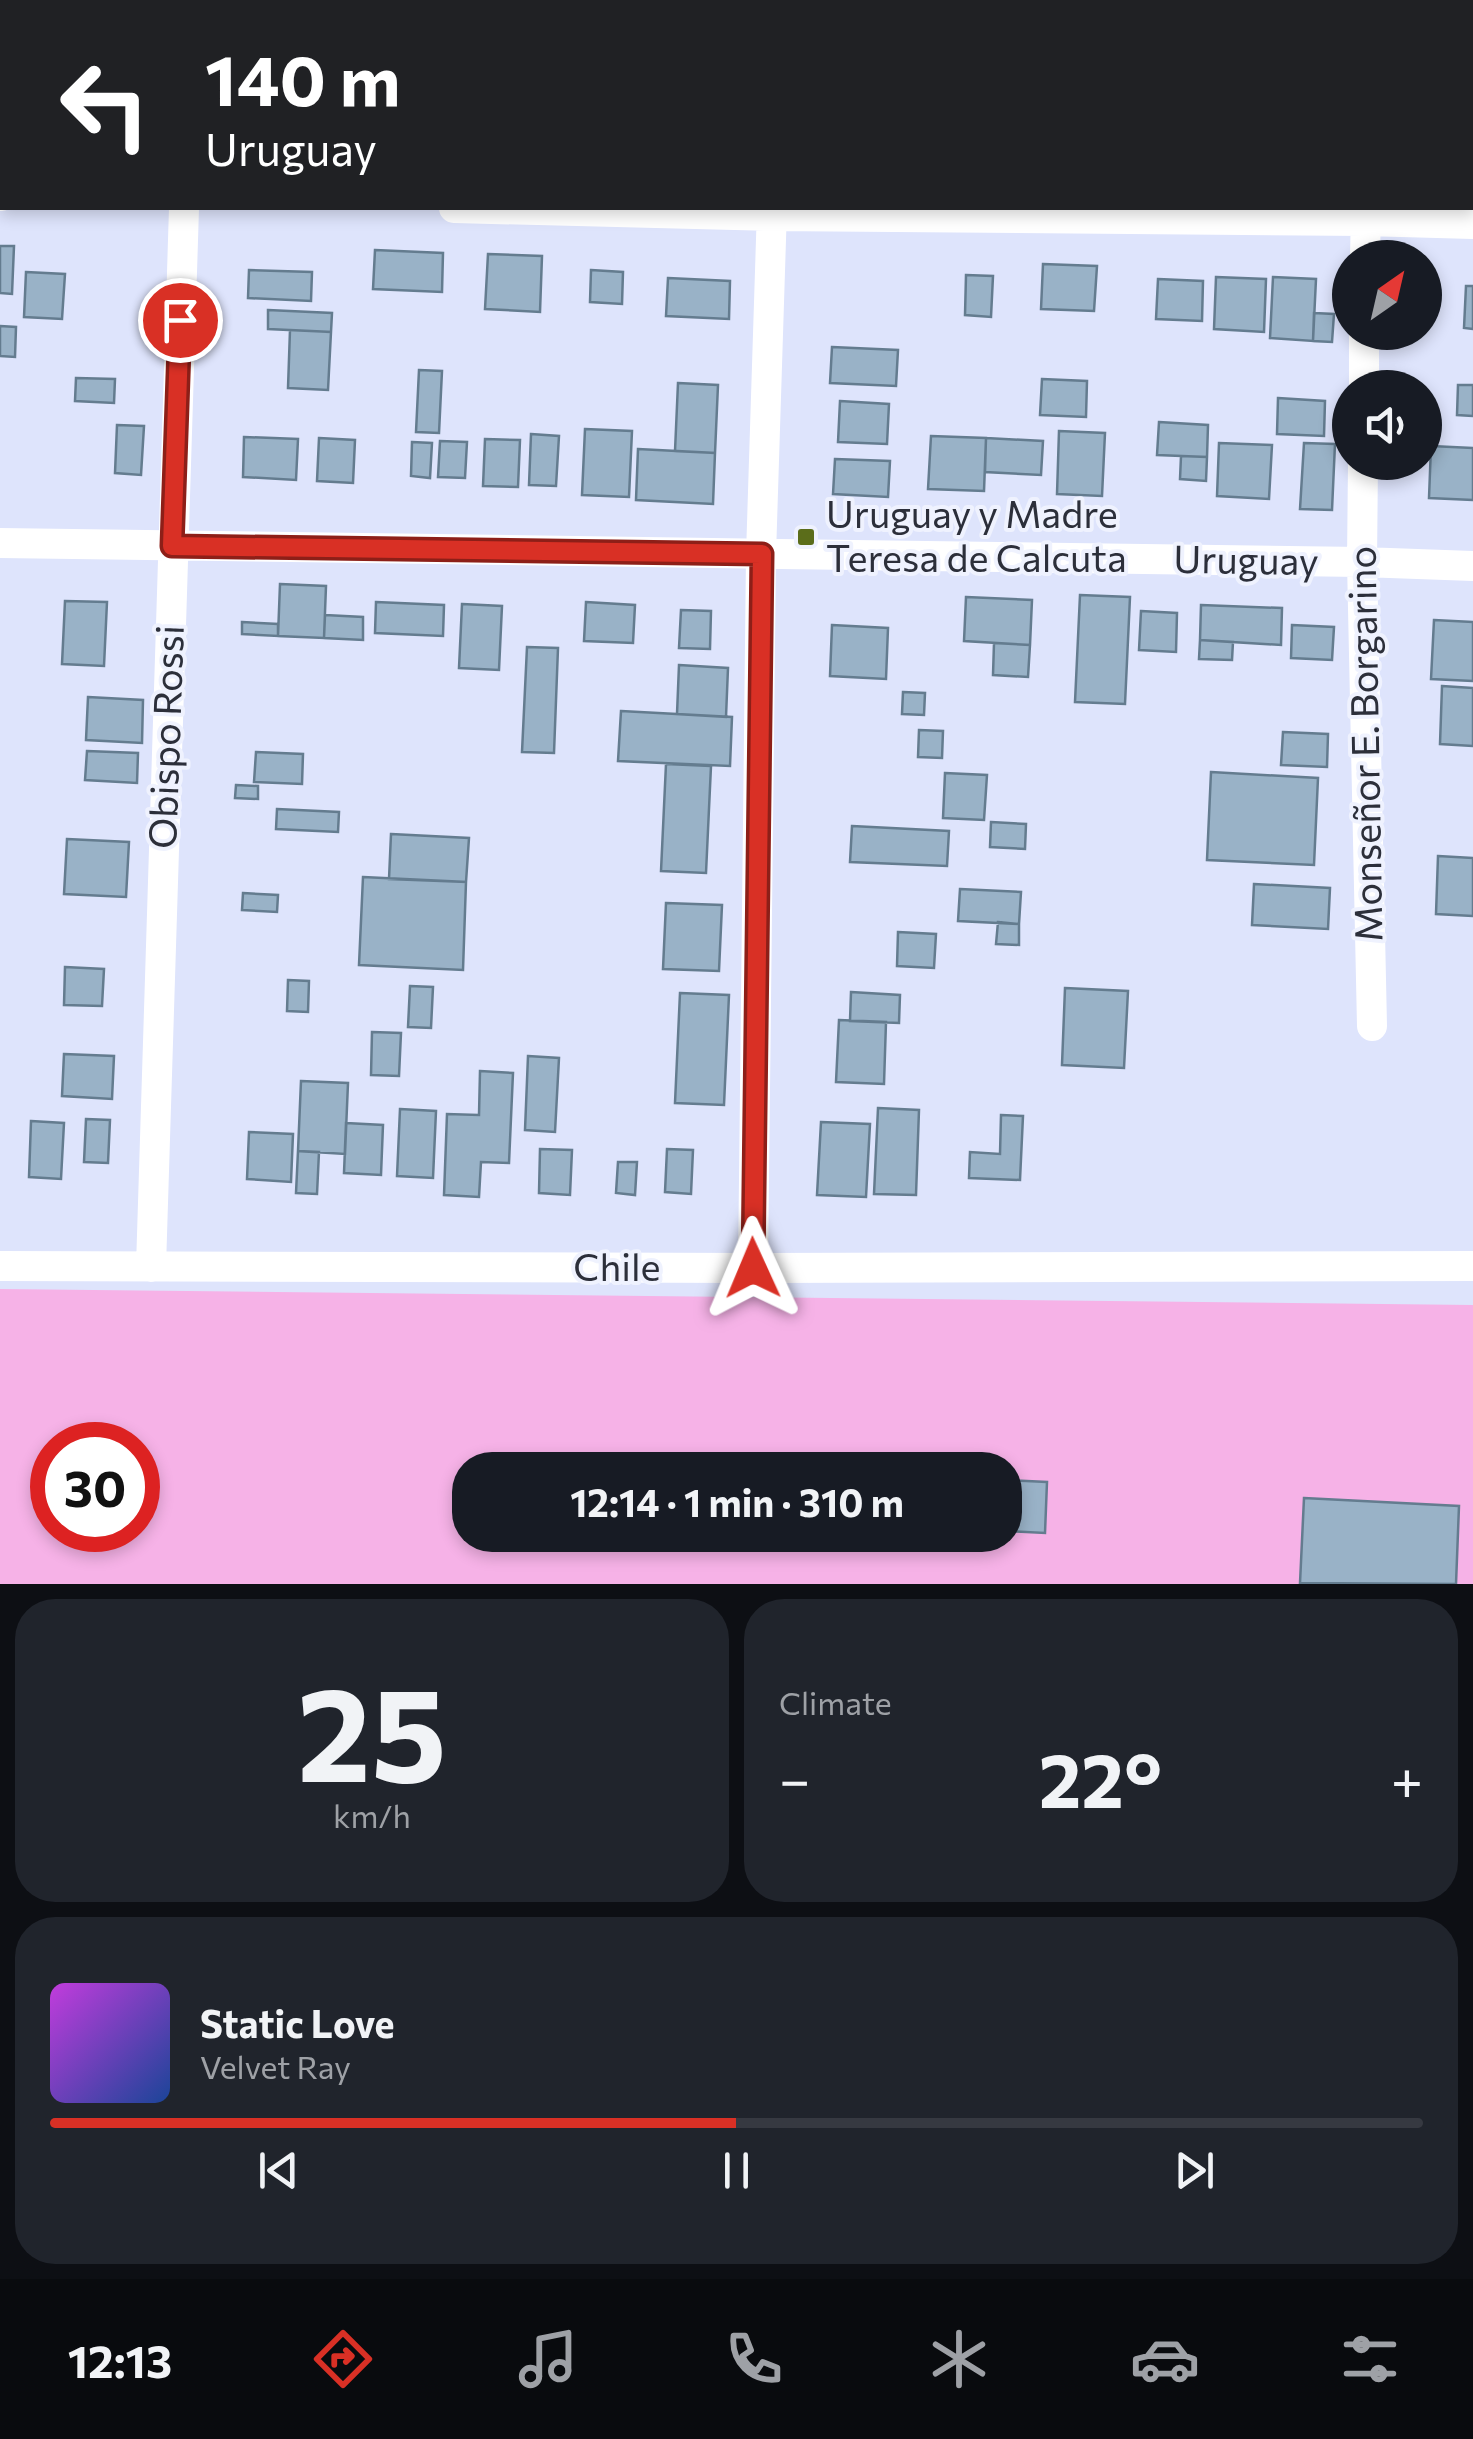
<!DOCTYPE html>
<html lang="en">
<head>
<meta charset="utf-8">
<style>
	body { margin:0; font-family:Commissioner,sans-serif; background:#20242c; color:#f1f3f6; height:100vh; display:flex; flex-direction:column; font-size:38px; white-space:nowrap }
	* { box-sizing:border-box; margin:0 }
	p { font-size:32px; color:#9ea1a6 }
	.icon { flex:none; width:55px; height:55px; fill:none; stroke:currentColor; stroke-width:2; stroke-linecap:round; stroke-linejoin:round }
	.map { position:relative; height:1584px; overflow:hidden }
	.drawer { display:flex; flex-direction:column; gap:15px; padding:15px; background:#0d0f14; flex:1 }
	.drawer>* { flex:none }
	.hud { position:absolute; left:0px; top:0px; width:1475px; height:210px; box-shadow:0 5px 15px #0003; background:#202124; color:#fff; overflow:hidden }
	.needle { width:65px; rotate:34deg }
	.tools { position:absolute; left:1332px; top:240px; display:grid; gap:20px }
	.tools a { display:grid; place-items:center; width:110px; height:110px; border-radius:50%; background:#171b24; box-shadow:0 5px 15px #0003; font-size:50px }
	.speed { position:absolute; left:30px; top:1422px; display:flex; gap:20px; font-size:50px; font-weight:700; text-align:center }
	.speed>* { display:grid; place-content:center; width:130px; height:130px; border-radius:50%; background:#171b24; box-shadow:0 5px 15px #0003; line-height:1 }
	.speed .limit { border:15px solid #d22; background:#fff; color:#111 }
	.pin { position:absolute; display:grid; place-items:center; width:85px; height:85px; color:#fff; margin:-42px; border:5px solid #fff; border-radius:50%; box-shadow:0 2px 10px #0007 }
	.me { position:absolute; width:110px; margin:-55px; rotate:359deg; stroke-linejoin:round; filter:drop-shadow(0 0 8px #0008) }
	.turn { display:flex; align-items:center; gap:35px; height:210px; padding:0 40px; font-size:45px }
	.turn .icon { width:130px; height:130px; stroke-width:2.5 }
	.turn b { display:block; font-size:70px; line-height:85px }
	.big { font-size:75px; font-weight:700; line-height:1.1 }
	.drawer .card { flex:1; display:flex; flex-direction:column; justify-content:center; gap:15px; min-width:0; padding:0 35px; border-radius:40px; background:#20242c }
	.drawer .dial { align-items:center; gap:0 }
	.dial b { font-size:130px; line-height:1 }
	.song { display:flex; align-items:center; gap:30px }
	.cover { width:120px; height:120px; border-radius:15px; background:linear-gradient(135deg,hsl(290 70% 55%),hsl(220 70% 35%)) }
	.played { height:10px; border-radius:5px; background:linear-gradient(90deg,#d93025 50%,#363941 50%) }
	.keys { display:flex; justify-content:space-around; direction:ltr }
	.heat { display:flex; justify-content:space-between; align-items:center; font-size:55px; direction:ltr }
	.drawer .tiles { flex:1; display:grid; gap:15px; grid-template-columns:1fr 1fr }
	.card:last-child { grid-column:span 2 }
	.trip { position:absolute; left:452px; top:1452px; width:570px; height:100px; border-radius:40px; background:#171b24; box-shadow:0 5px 15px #0003; font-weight:700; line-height:100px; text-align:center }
	.dock { display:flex; height:160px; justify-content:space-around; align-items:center; background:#090b0e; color:#9ea1a6 }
	.dock .icon { width:70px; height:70px }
	.dock .on { color:#d93025 }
	.dock b { font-size:45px; color:#f1f3f6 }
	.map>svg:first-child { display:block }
	.green { fill:#f6b2e7; fill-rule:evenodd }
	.building { fill:#99b2c7; stroke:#647c8f; stroke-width:2.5 }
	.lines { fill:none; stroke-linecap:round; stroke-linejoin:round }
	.street { stroke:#fff; stroke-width:30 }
	.route-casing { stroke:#8d1f18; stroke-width:25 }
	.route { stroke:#d93025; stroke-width:18 }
	.poi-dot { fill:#5b6d1a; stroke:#eff2fe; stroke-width:4 }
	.labels { text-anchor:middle; stroke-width:8; stroke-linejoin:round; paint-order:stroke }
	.poi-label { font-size:38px; fill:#2c2f3a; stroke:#eff2fe; text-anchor:start }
	.street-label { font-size:38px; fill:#2c2f3a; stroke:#eff2fe }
</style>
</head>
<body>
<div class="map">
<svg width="1473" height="1584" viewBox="0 0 1473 1584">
	<rect width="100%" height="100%" fill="#dee4fc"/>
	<path class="green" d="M0,1289L1473,1305V1584H0ZM52,1445H138V1530H52ZM470,1470H1005V1535H470Z"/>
	<path class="building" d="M0,246H14L12,294L0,293Z
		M375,250L443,253L442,292L373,289Z
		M488,254L542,256L540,312L485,309Z
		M1043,264L1097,266L1094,311L1041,309Z
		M249,270L312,272L311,301L248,298Z
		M591,270L623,272L622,304L590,302Z
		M26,272L65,274L62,319L24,317Z
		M966,275L993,276L991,317L965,315Z
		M1216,277L1266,279L1264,332L1214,329Z
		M1273,277L1316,279L1313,341L1270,338Z
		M668,278L730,281L729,319L666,316Z
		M1158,279L1203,281L1202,321L1156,319Z
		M1466,286H1473V329L1464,328Z
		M268,310L332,313L331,332L268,329Z
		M1314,313L1334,314L1332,342L1313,341Z
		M0,326L16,327L15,357L0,356Z
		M290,330L331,332L328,390L288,388Z
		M832,347L898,350L896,386L830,383Z
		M419,370L442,371L439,433L416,432Z
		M76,378L115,379L114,403L75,401Z
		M1042,379L1087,381L1086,417L1040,415Z
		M678,383L718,385L715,453L675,451Z
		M1458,385H1473V416L1457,415Z
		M1278,398L1325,401L1324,436L1277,434Z
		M840,401L889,404L887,444L838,442Z
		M1159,422L1208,425L1207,457L1157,455Z
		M117,425L144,426L141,475L115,473Z
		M585,429L632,431L629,497L582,495Z
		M1059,431L1105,433L1102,496L1057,494Z
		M531,434L559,436L556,486L529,485Z
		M931,436L986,438L984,491L928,489Z
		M244,437L298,439L296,480L243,477Z
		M319,438L355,440L353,483L317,481Z
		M986,438L1043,441L1041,475L985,472Z
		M485,439L520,440L518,487L483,486Z
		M440,441L467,442L465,478L438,477Z
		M412,442L432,443L430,478L411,476Z
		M1219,443L1272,445L1269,499L1217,496Z
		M1304,443L1335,444L1332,510L1300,509Z
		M1431,446L1473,448V500L1429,498Z
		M638,449L715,453L713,504L636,500Z
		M1181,456L1207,457L1206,481L1180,479Z
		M835,459L890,461L888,497L833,494Z
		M280,584L326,586L324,638L278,636Z
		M1080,595L1130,597L1125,704L1075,702Z
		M966,597L1032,600L1030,645L964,641Z
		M65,601L107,602L104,666L62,664Z
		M376,602L444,605L443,636L375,633Z
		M586,602L635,605L633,643L584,641Z
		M462,604L502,606L499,670L459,668Z
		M1201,605L1282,608L1281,645L1200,640Z
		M681,610L711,611L710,649L679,648Z
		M1141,611L1177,613L1176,652L1139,650Z
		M325,615L363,617V640L324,638Z
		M1434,620L1473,622V681L1431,679Z
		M242,622L278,624V636L242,634Z
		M832,625L888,628L886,679L830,676Z
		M1292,625L1334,627L1332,660L1291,658Z
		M1200,640L1233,642L1232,660L1199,659Z
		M994,643L1030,645L1028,677L993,675Z
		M527,647L558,648L554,753L522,752Z
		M679,665L728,668L726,717L677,714Z
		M1442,686L1473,688V746L1440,744Z
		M903,692L925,693L924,715L902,714Z
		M88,697L143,700L142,743L86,740Z
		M621,711L732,717L730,766L618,761Z
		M919,730L943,731L942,758L918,757Z
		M1283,732L1328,734L1327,767L1281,765Z
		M87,751L138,753L137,783L85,780Z
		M256,752L303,754L302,784L254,782Z
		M666,764L711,766L706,873L661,871Z
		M1211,772L1318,778L1314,865L1207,860Z
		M945,773L987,775L984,820L943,818Z
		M236,785L258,786V799L235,798Z
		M277,809L339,812L338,832L276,829Z
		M991,822L1026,824L1025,849L990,847Z
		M852,826L949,831L947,866L850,862Z
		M391,834L469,838L466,882L389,879Z
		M67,839L129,842L126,897L64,894Z
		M1438,856L1473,858V916L1436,914Z
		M363,877L466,882L463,970L359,965Z
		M1254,884L1330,888L1328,929L1252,925Z
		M960,889L1021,892L1019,924L958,921Z
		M243,893L278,895L277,912L242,910Z
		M666,903L722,905L719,971L663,969Z
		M998,922L1019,924V945L996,944Z
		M898,932L936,934L934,968L897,966Z
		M65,967L104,969L102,1006L64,1005Z
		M288,980L309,981L308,1012L287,1011Z
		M410,986L433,987L431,1028L408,1027Z
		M1065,988L1128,991L1124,1068L1062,1065Z
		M851,992L900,995L899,1023L850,1021Z
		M680,993L729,995L724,1105L675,1103Z
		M839,1020L886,1022L884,1084L836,1082Z
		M372,1032L401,1033L399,1076L371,1075Z
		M64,1054L114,1056L112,1099L62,1096Z
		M528,1056L559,1058L555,1132L525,1130Z
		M480,1071L513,1073L509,1163L481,1162L479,1197L444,1195L447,1114L479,1115Z
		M301,1081L348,1083L345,1154L298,1151Z
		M878,1108L919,1110L916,1195L874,1194Z
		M400,1109L436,1111L433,1178L397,1176Z
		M1001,1115L1023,1116L1020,1180L969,1178L970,1152L1000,1154Z
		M86,1119L110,1120L108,1163L84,1162Z
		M31,1121L64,1123L61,1179L29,1177Z
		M821,1122L870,1124L866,1197L817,1195Z
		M346,1123L383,1125L381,1175L344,1173Z
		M249,1132L293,1134L291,1182L247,1179Z
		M540,1149L572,1150L570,1195L539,1193Z
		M667,1149L693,1150L691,1194L665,1192Z
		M298,1151L319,1152L317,1194L296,1193Z
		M618,1162H637L635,1195L616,1193Z
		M1006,1480L1047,1482L1045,1533L1005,1531Z
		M1304,1498L1459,1506L1456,1584L1300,1583Z"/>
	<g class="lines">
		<path class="street" d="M193,2V0
			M778,2V0
			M1368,2V0
			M0,196H2
			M454,208L772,216L1365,221L1473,224
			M1365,258L1366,208
			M1364,388V332
			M1363,462L1362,562L1372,1026
			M0,543L1362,562L1473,566
			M0,1266L753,1268L1473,1266
			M151,1267L184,208
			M753,1268L761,555L772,208"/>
	</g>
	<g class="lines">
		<g class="route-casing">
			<path id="route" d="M180,320L172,546L762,554L753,1268"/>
		</g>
		<use href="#route" class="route"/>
	</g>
	<rect class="poi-dot" x="796" y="527" width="20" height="20" rx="5"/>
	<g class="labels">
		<g class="poi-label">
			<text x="826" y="528">Uruguay y Madre<tspan x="826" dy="44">Teresa de Calcuta</tspan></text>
		</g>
		<g class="street-label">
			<text transform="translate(1246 561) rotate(1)" y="13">Uruguay</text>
			<text transform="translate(167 737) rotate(-88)" y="13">Obispo Rossi</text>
			<text transform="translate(1366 744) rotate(-91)" y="13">Monseñor E. Borgarino</text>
			<text x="617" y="1281">Chile</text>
		</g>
	</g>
</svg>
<div class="tools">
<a><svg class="needle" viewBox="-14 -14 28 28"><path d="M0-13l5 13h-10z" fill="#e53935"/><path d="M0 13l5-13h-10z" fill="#9ea1a6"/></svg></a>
<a><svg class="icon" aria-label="sound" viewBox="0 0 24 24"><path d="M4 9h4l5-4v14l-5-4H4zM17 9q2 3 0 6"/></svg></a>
</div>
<div class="speed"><div class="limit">30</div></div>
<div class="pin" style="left:180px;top:320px;background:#d93025"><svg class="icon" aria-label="arrive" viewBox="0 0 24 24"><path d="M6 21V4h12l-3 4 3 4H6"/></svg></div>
<svg class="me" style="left:753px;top:1268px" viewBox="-20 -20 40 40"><path d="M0-17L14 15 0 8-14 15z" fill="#d93025" stroke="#fff" stroke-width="4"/></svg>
<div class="trip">12:14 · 1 min · 310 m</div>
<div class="hud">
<div class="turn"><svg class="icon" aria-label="left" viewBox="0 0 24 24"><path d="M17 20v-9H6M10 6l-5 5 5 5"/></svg><div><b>140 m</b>Uruguay</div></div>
</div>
</div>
<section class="drawer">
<div class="tiles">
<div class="card dial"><b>25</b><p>km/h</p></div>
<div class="card"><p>Climate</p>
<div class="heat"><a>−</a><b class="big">22°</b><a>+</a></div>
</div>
<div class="card">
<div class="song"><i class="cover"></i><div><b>Static Love</b><p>Velvet Ray</p></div></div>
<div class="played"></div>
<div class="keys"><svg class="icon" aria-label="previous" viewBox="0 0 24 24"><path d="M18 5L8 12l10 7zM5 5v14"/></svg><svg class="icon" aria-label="pause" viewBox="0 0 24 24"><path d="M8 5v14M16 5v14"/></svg><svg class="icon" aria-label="next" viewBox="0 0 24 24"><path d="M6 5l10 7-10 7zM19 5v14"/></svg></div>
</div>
</div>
</section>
<nav class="dock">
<b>12:13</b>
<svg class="icon on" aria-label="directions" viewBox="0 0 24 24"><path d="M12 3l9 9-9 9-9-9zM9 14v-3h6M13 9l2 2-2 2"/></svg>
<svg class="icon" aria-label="music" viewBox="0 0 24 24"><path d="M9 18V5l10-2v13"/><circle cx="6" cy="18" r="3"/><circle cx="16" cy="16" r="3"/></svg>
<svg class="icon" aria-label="phone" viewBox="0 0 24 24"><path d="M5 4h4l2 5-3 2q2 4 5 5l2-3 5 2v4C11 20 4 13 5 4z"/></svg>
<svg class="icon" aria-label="climate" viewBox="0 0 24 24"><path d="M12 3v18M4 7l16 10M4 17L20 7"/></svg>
<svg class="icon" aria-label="car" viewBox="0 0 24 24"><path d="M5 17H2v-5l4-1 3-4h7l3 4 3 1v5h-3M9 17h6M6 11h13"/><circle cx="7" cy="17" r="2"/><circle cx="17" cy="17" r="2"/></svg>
<svg class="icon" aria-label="filters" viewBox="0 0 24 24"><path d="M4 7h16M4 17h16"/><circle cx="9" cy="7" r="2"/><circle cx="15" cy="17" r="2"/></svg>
</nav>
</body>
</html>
